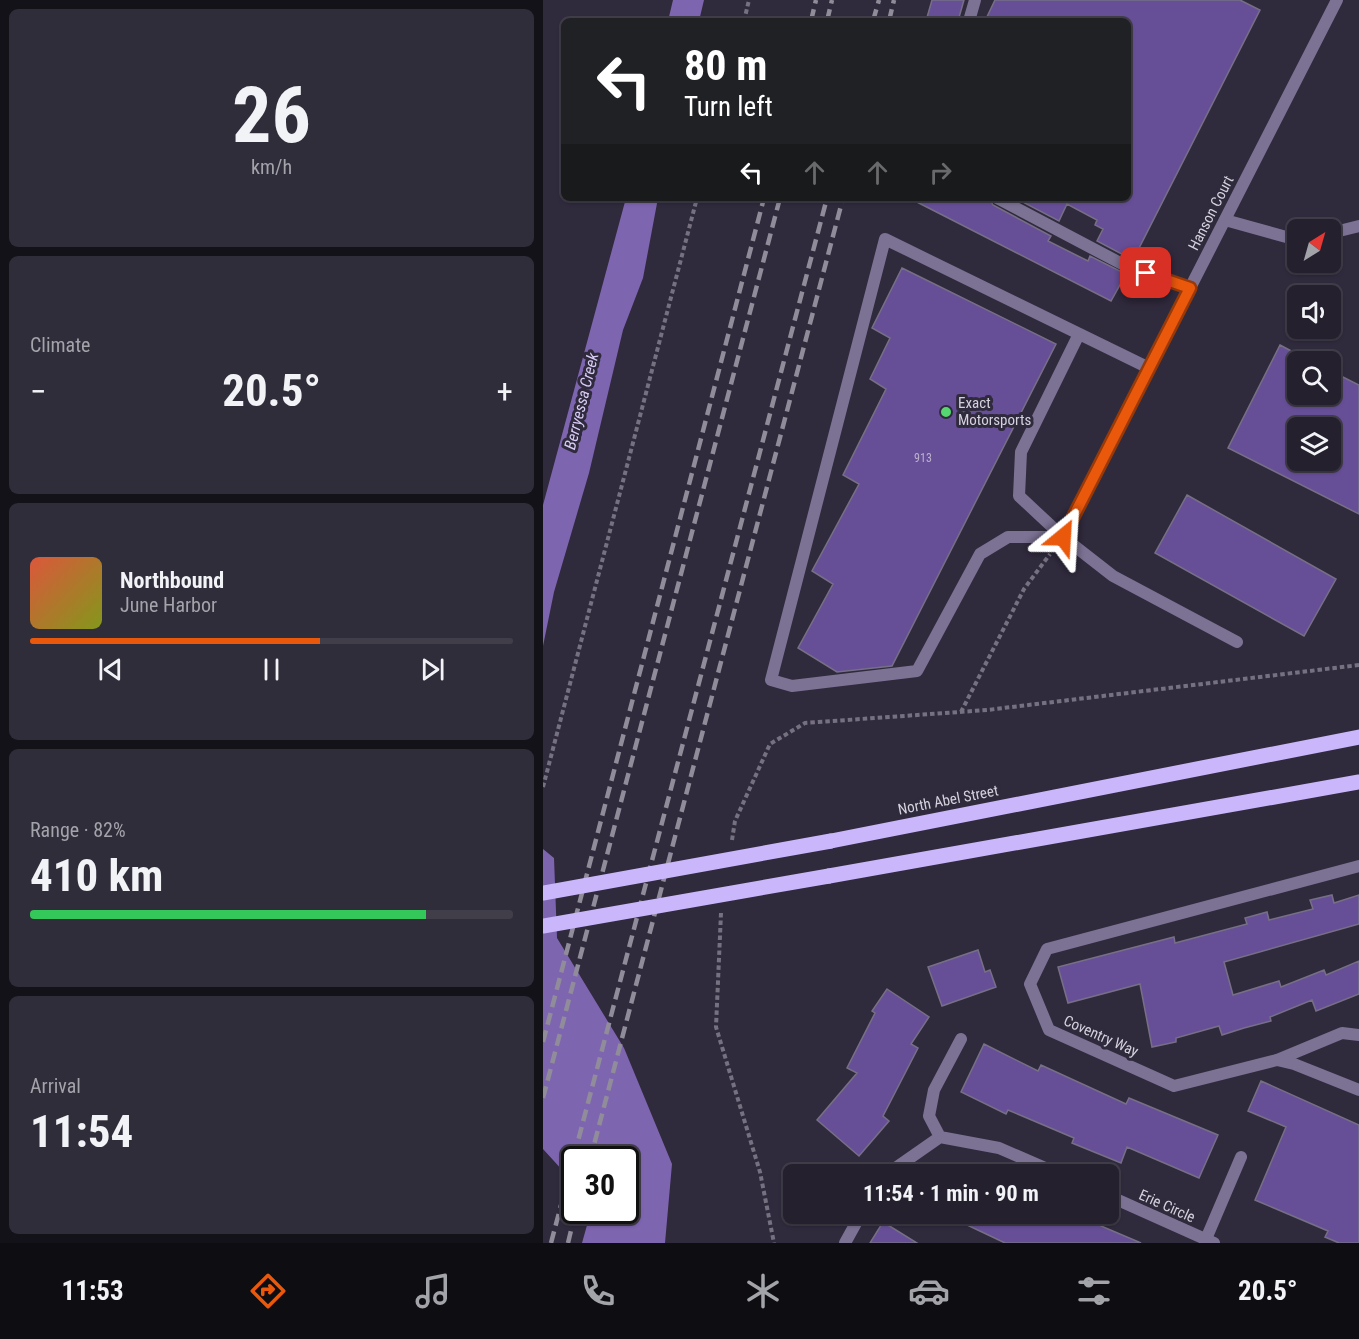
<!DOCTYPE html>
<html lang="en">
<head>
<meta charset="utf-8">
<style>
	body { margin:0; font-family:"Roboto Condensed",sans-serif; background:#302d3a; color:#f1f3f6; height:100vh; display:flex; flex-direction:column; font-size:22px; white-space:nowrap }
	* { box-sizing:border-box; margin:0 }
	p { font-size:20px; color:#a3a3aa }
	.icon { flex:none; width:33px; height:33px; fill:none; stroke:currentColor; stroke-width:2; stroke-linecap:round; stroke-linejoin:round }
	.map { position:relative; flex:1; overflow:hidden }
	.drawer { display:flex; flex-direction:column; gap:9px; padding:9px; background:#141219; width:543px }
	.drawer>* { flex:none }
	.top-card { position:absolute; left:18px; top:18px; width:570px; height:183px; border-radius:9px; box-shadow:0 2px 4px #0004,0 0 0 2px #413e4a; background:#202124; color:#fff; overflow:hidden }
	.needle { width:39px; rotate:37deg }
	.fabs { position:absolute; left:744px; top:219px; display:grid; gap:12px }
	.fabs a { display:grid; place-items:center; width:54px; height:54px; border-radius:9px; background:#24202e; box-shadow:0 2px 4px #0004,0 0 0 2px #413e4a; font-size:30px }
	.speed { position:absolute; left:18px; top:1146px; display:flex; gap:12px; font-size:30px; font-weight:700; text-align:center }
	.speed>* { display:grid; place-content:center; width:78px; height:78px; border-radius:50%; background:#24202e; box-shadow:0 2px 4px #0004,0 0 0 2px #413e4a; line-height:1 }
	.speed .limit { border:3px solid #111; border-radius:9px; background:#fff; color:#111 }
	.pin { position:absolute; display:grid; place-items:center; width:51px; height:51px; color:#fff; margin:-26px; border-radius:12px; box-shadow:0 3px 9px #0006 }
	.me { position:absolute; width:66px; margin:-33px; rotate:27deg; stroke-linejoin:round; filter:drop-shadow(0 0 4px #0008) }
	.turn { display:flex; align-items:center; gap:21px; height:126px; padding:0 24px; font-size:27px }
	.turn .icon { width:78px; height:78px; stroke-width:2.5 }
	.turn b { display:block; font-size:42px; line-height:51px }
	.lanes { display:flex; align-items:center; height:57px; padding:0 24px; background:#0003; justify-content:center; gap:30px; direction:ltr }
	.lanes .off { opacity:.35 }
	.big { font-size:45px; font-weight:700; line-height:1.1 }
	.drawer .tile { flex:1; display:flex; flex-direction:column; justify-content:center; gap:9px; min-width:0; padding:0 21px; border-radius:9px; background:#302d3a }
	.drawer .dial { align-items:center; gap:0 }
	.dial b { font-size:78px; line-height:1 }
	.song { display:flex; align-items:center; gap:18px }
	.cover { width:72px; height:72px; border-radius:9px; background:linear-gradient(135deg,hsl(10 70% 55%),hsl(70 70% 35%)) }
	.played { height:6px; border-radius:3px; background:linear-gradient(90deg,#ea580c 60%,#413e4a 60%) }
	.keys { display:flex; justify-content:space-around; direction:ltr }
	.heat { display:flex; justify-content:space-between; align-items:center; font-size:33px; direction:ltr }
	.charge { height:9px; border-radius:4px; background:linear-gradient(90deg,#34c759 82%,#413e4a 0) }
	.trip { position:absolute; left:240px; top:1164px; width:336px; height:60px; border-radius:9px; background:#24202e; box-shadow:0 2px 4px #0004,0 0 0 2px #413e4a; font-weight:700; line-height:60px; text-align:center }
	.dock { display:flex; height:96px; justify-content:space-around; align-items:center; background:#0e0d12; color:#a3a3aa }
	.dock .icon { width:42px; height:42px }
	.dock .selected { color:#ea580c }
	.dock b { font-size:27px; color:#f1f3f6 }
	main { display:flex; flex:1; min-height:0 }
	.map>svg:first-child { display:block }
	.water { fill:#7e65b0 }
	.building { fill:#674f97; stroke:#767086; stroke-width:1.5; fill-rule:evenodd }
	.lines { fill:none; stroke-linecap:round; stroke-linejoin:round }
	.path { stroke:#767181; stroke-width:4; stroke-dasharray:4.5 3; stroke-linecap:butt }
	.lane { stroke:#7c7294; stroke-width:12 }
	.street { stroke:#7c7294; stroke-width:12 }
	.primary { stroke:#cab6fb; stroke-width:15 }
	.rail { stroke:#908c9a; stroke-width:4.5; stroke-dasharray:12 6; stroke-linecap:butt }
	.primary-bridge { stroke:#cab6fb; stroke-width:15 }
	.route-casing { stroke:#983908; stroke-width:15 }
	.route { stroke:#ea580c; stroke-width:10 }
	.poi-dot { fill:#56d671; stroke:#302a3d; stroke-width:2 }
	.labels { text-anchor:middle; stroke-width:6; stroke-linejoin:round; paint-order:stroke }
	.number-label { font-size:12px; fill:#bab1cc }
	.street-label { font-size:15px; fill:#d5d2de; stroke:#302a3d }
	.poi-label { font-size:15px; fill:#d5d2de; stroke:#302a3d; text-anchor:start }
	.water-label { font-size:16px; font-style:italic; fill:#d8ccf6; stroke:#302a3d }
</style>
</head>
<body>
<main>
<section class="drawer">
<div class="tile dial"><b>26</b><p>km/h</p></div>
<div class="tile"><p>Climate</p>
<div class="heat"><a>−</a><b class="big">20.5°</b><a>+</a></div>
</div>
<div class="tile">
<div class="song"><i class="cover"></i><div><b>Northbound</b><p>June Harbor</p></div></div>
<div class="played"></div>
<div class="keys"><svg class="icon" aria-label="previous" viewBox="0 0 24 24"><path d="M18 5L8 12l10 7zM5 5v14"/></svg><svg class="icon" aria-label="pause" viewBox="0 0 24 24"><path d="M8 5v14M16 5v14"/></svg><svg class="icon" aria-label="next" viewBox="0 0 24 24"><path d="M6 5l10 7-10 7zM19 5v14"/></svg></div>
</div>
<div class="tile"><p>Range · 82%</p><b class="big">410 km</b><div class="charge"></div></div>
<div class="tile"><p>Arrival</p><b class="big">11:54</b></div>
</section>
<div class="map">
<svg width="816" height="1243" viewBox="0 0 816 1243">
	<rect width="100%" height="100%" fill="#302a3d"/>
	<path class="water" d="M130,0H161L156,21H125Z
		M83,198H115L100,278L80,330L46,473L11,592L0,646V505Z
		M0,849L11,858L14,938L81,1048L129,1164L122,1243H39L48,1211L82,1210V1160H32L31,1183L0,1149Z"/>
	<path class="building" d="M389,0H421L415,21H383Z
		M452,0H697L717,10L590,260L554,241L560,229L552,225L554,220L524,204L516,221L472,198H585V21H442Z
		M366,198H446L450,205L508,236L505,241L545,261L547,256L583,274L568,301Z
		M359,268L513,344L349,666L294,672L255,648L290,584L269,571L316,484L300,475L343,389L327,379L347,338L329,328Z
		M737,345L769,362H754V394H788V371L816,385V514L685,448ZM754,428H788V460H754Z
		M644,495L793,579L761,636L612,553Z
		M789,895L791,903L816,895V924L681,962L690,995L736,981L738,987L781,970L783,975L816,961V994L773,1011L769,1000L727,1017L728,1021L701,1028L679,1035L676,1026L633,1038V1042L609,1047L597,984L525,1003L515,967L631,937L632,943L704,924L702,918L724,912L726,920L770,909L767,900Z
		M435,950L442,972L447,970L453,987L399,1006L385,967Z
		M344,989L386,1017L368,1044L375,1048L340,1116L346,1121L316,1156L274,1120L314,1073L304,1068L332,1013L329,1011Z
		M441,1044L495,1071L498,1065L583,1104L586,1098L675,1135L656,1178L584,1147L578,1163L529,1143L531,1138L465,1110L463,1114L418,1092Z
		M718,1081L816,1125V1243H796L782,1237L785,1231L712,1200L743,1127L705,1111Z
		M401,1214H530L598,1243H462Z
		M340,1222L374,1243H327Z"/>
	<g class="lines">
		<path class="path" d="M201,21L206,0
			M418,712L481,589L507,554
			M0,787L154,198
			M189,840L192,821L227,744L262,723L444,710L816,665
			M178,913L173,1027L217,1172L231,1243"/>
		<path class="lane" d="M426,21L432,0
			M454,198L581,265L647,288
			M682,220L754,240
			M788,233L816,226
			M536,334L478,452L476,496L520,537L570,576L694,642
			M520,537H465L437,554L374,671L249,686L228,680L342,239L606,368
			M734,1060L799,1033L816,1035"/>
		<path class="street" d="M520,537L794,0
			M816,866L504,949L487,984L506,1030L631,1086L734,1060L751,1064L816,1090
			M397,1137L386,1116L391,1090L418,1039
			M344,1174L397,1137L456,1148L516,1174
			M566,1196L671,1243
			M663,1239L698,1157
			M302,1243L318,1214"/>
		<path class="primary" d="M288,841L816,737
			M286,876L816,782"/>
		<path class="rail" d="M268,21L273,0
			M284,21L289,0
			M330,21L336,0
			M346,21L351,0
			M0,1042L221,198
			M0,1098L237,198
			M47,1160L300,198
			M8,1243L284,198
			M25,1243L33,1210"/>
		<path class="primary-bridge" d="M0,893L288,841
			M0,926L286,876"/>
	</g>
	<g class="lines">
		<g class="route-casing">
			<path id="route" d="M520,537L647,288L603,273"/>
		</g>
		<use href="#route" class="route"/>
	</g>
	<circle class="poi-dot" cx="403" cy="412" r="6"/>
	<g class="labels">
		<g class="number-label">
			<text x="380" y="462">913</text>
		</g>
		<g class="street-label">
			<text transform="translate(668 213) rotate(-63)" y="5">Hanson Court</text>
			<text transform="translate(405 800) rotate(-11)" y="5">North Abel Street</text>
			<text transform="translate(558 1036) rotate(24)" y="5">Coventry Way</text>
			<text transform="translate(624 1206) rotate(24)" y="5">Erie Circle</text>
		</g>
		<g class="poi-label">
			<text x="415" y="408">Exact<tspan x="415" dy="17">Motorsports</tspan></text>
		</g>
		<g class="water-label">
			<text transform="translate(38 401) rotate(-76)" y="6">Berryessa Creek</text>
		</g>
	</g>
</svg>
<div class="fabs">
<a><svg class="needle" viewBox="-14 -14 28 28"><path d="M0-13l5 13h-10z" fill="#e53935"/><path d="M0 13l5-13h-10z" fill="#a3a3aa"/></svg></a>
<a><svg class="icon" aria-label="sound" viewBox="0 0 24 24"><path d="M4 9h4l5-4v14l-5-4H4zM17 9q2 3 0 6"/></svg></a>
<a><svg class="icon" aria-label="search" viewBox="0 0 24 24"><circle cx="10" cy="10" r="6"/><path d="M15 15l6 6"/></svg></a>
<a><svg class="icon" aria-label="layers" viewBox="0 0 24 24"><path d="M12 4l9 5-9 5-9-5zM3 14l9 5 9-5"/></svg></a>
</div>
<div class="speed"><div class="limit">30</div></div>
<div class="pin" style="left:603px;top:273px;background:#d93025"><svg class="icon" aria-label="arrive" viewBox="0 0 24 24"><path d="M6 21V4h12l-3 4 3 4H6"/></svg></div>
<svg class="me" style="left:520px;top:537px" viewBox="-20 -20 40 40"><path d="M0-17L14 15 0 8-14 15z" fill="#ea580c" stroke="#fff" stroke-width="4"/></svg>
<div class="trip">11:54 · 1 min · 90 m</div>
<div class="top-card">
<div class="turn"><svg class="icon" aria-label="left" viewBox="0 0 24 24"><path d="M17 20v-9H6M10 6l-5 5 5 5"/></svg><div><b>80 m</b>Turn left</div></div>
<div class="lanes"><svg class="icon" aria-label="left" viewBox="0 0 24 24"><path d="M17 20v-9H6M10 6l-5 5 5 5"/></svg><svg class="icon off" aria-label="ahead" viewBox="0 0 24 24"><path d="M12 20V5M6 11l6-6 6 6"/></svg><svg class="icon off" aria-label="ahead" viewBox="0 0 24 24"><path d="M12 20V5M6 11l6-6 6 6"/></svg><svg class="icon off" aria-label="right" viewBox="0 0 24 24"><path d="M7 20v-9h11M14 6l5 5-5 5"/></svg></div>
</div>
</div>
</main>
<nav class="dock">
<b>11:53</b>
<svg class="icon selected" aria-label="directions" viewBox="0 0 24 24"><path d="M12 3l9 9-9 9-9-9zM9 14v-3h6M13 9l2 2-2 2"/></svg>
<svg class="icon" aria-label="music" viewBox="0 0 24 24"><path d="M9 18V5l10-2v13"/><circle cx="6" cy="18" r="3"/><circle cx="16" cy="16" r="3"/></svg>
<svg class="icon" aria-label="phone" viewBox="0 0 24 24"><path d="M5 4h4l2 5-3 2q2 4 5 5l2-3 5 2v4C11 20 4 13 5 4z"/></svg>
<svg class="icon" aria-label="climate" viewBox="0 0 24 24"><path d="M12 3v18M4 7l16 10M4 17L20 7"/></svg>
<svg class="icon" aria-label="car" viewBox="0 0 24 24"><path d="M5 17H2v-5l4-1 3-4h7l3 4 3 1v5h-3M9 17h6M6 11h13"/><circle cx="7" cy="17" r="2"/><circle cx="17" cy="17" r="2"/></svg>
<svg class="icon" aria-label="filters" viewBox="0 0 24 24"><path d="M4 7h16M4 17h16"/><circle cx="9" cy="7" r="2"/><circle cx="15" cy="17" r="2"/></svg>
<b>20.5°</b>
</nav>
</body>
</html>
